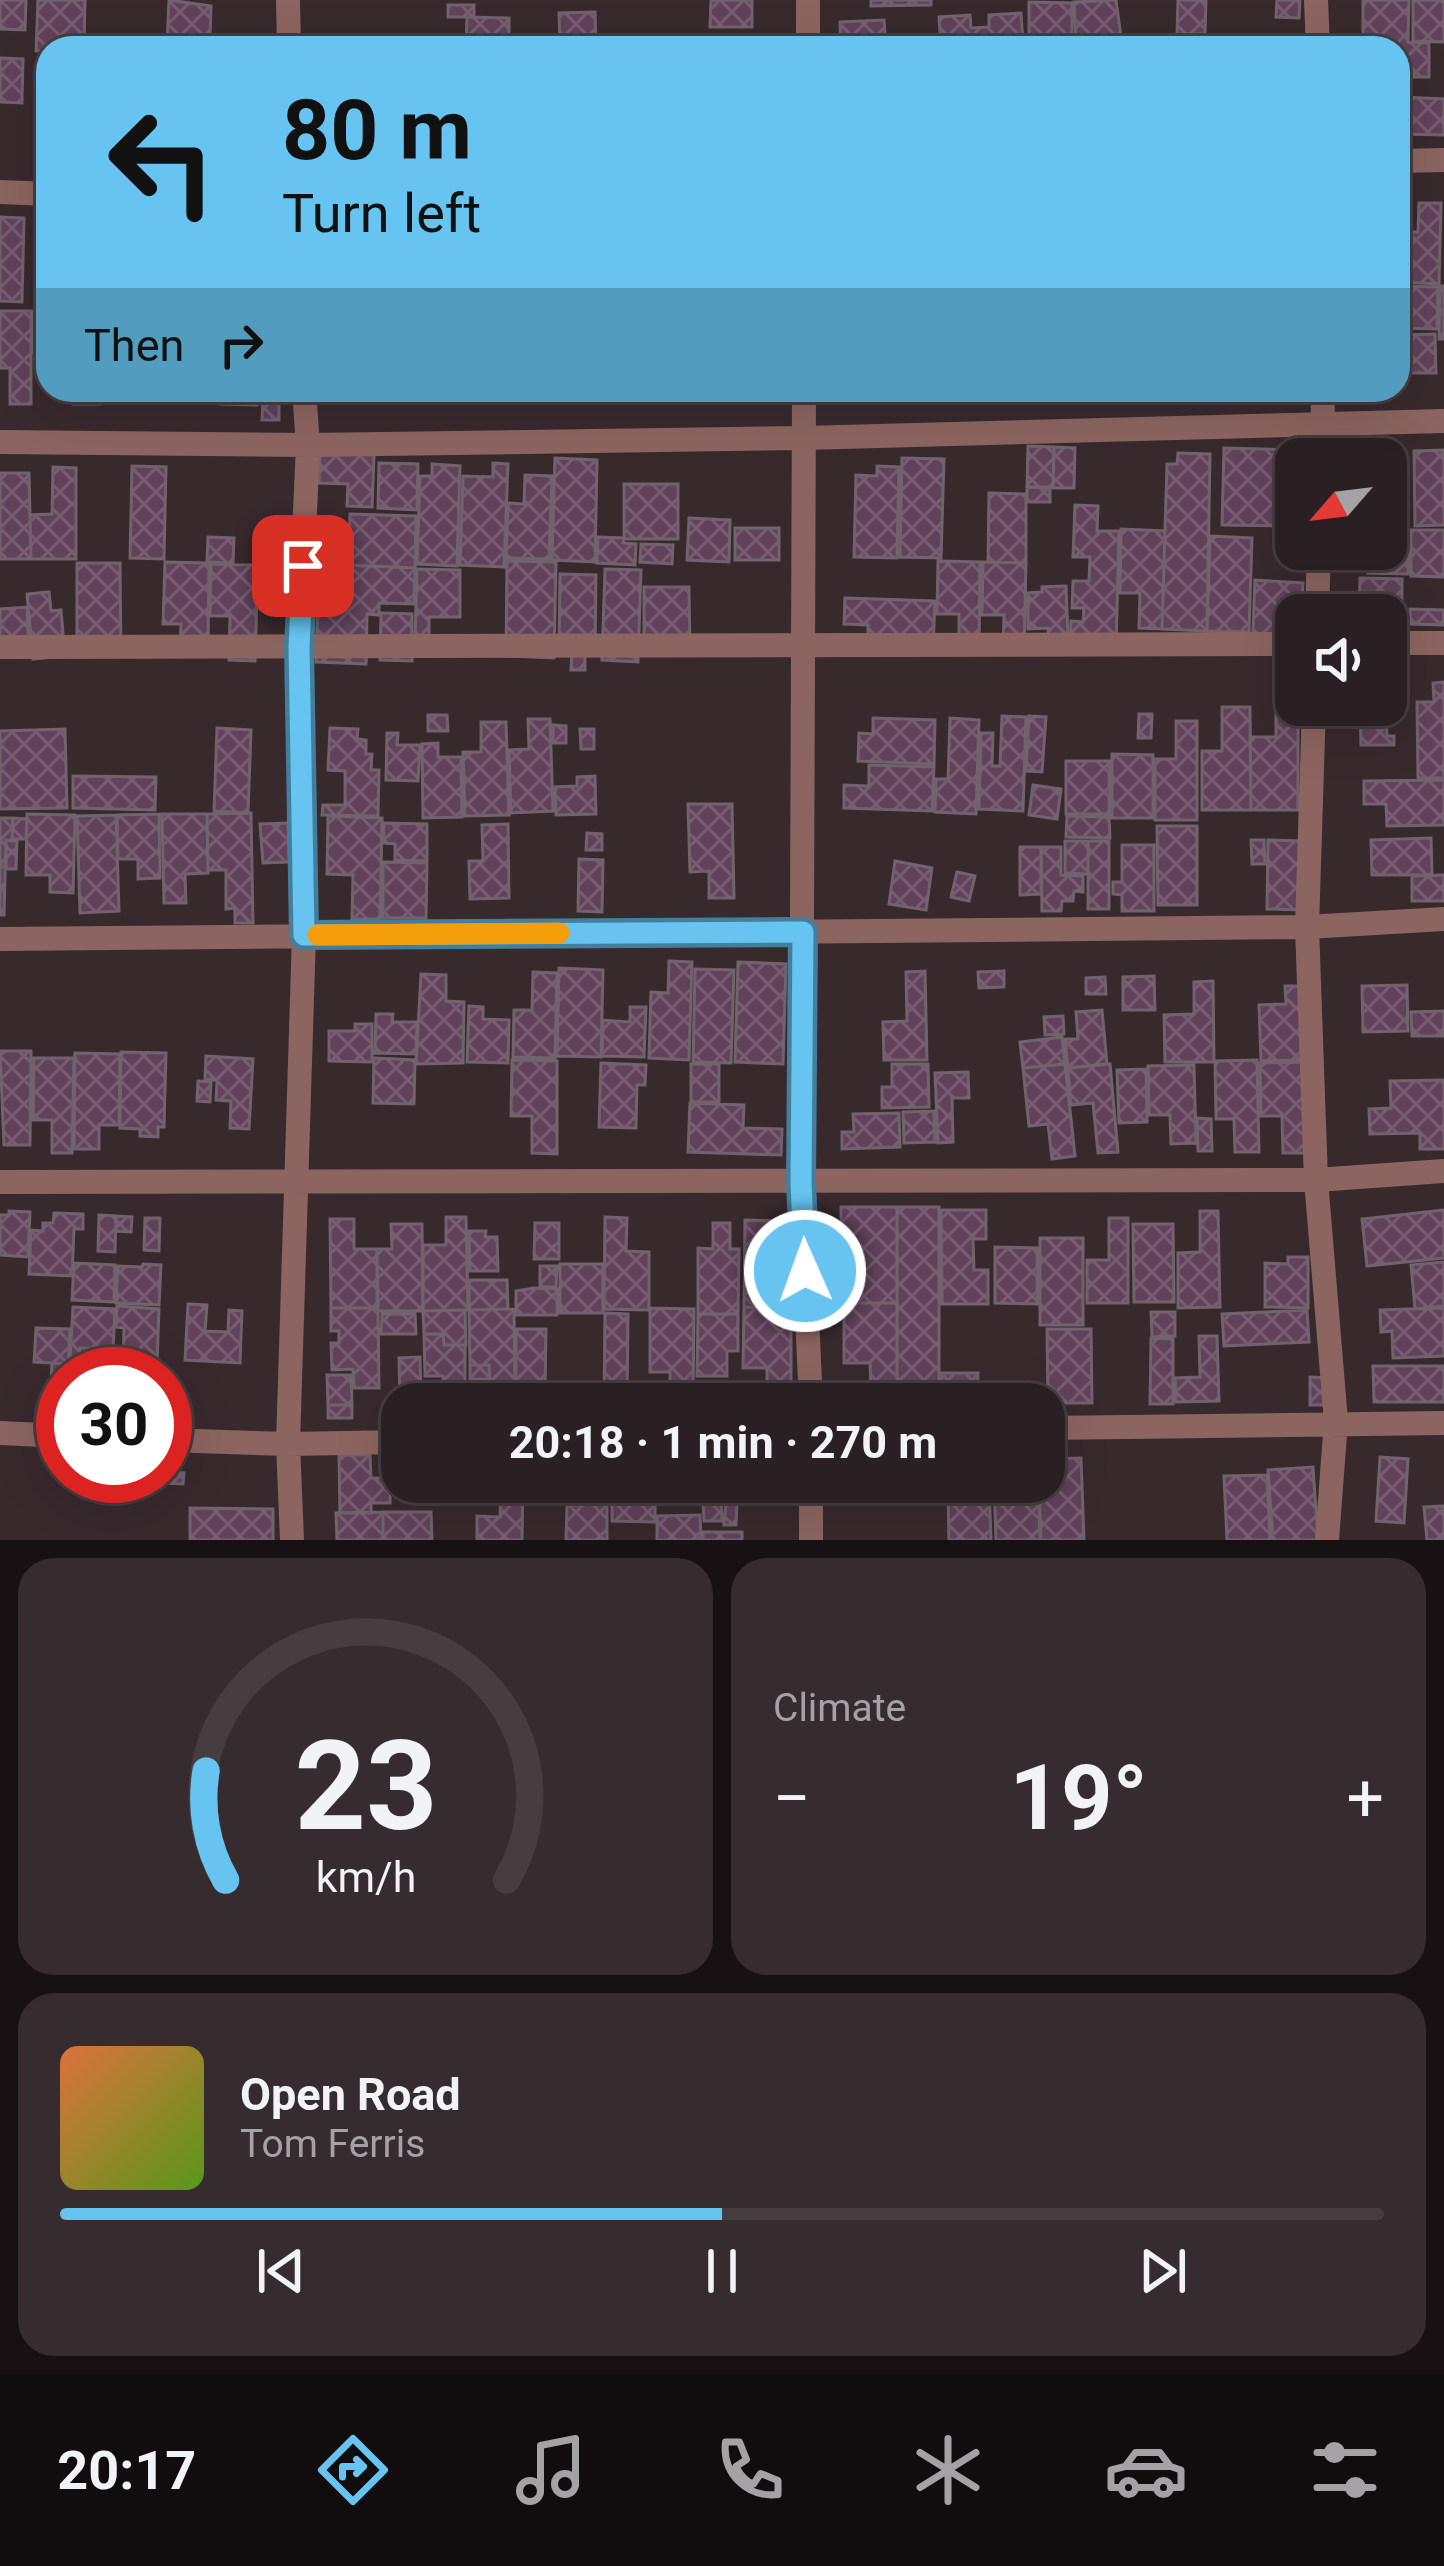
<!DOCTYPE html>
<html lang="en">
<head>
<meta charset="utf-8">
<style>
	body { margin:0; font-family:Roboto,sans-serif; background:#362c2f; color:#f1f3f6; height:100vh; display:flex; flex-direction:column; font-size:45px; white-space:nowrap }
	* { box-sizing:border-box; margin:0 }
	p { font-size:39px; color:#a5a2a5 }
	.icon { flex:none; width:66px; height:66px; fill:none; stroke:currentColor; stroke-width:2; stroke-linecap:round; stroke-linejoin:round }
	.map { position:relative; height:1540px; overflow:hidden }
	.panel { display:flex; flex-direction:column; gap:18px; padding:18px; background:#171113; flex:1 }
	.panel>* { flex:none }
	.hud { position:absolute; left:36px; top:36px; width:1374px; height:366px; border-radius:36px; box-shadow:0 12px 48px #0002,0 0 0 3px #463d40; background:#67c4f0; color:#111; overflow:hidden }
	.needle { width:78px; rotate:242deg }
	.tools { position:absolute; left:1275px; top:438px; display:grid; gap:24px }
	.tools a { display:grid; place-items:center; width:132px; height:132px; border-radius:24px; background:#2a1f22; box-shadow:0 12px 48px #0002,0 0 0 3px #463d40; font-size:60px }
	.speed { position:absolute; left:36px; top:1347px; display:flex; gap:24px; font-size:60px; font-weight:700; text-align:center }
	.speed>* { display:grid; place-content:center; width:156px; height:156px; border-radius:50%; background:#2a1f22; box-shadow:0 12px 48px #0002,0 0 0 3px #463d40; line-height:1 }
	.speed .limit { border:18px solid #d22; background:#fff; color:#111 }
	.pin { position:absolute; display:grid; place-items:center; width:102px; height:102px; color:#fff; margin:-51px; border-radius:24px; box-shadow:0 6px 18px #0006 }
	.me { position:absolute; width:132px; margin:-66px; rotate:358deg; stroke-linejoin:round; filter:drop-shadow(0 0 9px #0008) }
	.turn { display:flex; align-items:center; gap:42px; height:252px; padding:0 48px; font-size:54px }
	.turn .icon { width:156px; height:156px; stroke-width:2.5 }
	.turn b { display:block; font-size:84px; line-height:102px }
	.then { display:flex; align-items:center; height:114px; padding:0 48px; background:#0003; gap:24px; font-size:45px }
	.big { font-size:90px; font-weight:700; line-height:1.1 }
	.panel .card { flex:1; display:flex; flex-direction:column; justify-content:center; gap:18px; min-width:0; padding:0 42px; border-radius:36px; background:#362c2f }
	.panel .dial { align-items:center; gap:0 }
	.dial svg { height:312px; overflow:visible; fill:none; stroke:#463d40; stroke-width:7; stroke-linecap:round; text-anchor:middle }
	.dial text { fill:#f1f3f6; stroke:none }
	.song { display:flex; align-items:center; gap:36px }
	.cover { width:144px; height:144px; border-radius:18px; background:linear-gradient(135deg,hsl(20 70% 55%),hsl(90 70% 35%)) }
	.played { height:12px; border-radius:6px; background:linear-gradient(90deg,#67c4f0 50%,#463d40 50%) }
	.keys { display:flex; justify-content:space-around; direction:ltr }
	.heat { display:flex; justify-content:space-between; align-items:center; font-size:66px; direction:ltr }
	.panel .tiles { flex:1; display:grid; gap:18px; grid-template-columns:1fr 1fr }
	.card:last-child { grid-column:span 2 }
	.trip { position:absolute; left:381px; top:1383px; width:684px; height:120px; border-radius:36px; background:#2a1f22; box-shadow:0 12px 48px #0002,0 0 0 3px #463d40; font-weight:700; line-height:120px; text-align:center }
	.tab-bar { display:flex; height:192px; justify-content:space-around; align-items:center; background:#110c0e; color:#a5a2a5 }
	.tab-bar .icon { width:84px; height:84px }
	.tab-bar .current { color:#67c4f0 }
	.tab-bar b { font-size:54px; color:#f1f3f6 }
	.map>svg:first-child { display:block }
	.building { fill:url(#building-cross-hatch); stroke:#71636d; stroke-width:3 }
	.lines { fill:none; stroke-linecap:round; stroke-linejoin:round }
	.minor { stroke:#8d6560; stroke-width:24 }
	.tertiary { stroke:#8d6560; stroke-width:24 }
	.route-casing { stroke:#437f9c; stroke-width:30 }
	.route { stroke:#67c4f0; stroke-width:21 }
	.slow { stroke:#f59e0b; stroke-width:21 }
</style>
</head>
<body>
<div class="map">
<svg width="1444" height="1540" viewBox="0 0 1444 1540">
	<defs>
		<pattern id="building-cross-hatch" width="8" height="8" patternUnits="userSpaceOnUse" patternTransform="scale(3)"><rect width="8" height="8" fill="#61425a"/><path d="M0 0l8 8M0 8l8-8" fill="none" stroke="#785d72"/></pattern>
	</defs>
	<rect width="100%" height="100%" fill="#38292d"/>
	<path class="building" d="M0,0H26L25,30L0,29Z
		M38,0H85L84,48L36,51Z
		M169,0L211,6L210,37L184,36V45L167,44Z
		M711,0H752V27H710Z
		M871,0H931V5L871,6Z
		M1116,0L1121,37L1076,42L1074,2Z
		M1178,0H1206L1205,34H1177Z
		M1277,0H1300L1299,18L1276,17Z
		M1363,0H1409L1408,42L1429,43V77H1398V48H1356V37H1363Z
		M1413,0H1444V42L1413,41Z
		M1029,2L1072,3V42L1029,41Z
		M448,5H474V17H448Z
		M595,12L596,43L560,44L559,13Z
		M1021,13L1023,43L941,48L939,17L970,15L971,28L989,27V15Z
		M467,17L509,18V48H466Z
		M884,20L886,48H841L840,22Z
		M1257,41L1298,42V48H1256Z
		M650,42H691V48H650Z
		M695,42H736V48H695Z
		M0,58L23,59L22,103L0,102Z
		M1404,97L1444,99V135L1403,134Z
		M1419,203H1441L1439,284L1398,282V232H1418Z
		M35,212H48V303H35Z
		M0,217L24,218L22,302L0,301Z
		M1398,286L1438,287L1437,329L1398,328Z
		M1440,286H1444V339H1439Z
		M0,311H31V404H10V368H0Z
		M33,312H48V353H33Z
		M1435,334L1436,373H1399V335Z
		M74,390H101V404H74Z
		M221,390H257V405L220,404Z
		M461,390H502V401L460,400Z
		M574,390H606V401H573Z
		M622,390H677L676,402L640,401L641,391Z
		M263,399L279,400V420H262Z
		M1028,446L1054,447L1053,488L1027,487Z
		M1054,447L1075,448L1074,488H1053Z
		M1224,448L1298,450L1296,526L1222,525Z
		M1444,450V525L1415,526L1414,451Z
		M320,453L374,455L372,507L347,506L348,484L319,483Z
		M1178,453L1210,454L1207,631L1162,629L1167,464H1177Z
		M555,458L597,460L595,562L552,560Z
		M902,458L944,459L941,558L900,557Z
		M379,463L418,464L417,510L378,508Z
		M493,463L508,464L504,567L460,565L463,476L493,477Z
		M432,464L460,466L457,566L417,564L420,476H432Z
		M132,466L166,467L164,559L130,558Z
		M877,466L899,467L897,558L854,557L856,475L877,476Z
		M53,467L76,468V559H31L30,515L52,514Z
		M0,473H29L31,559H0Z
		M525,475L552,476L549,559L506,558L508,503L524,504Z
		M624,484H678V539H624Z
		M1027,487H1050V502H1027Z
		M989,493L1026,494V563L988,562Z
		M1075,505L1098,506L1097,531H1119L1116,649L1070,647L1071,621L1083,622L1084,608H1072L1073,581H1089L1090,557H1073Z
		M350,514L416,516L415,568L319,564L320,541L349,543Z
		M689,518L730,520L729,562L687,560Z
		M735,528H779V560H735Z
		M1121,529L1165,531L1162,629L1139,628L1140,593H1120Z
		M1411,530H1444V577L1411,576Z
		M1386,533L1409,534L1408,574L1368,573V549H1386Z
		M1210,536L1252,538L1249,632L1207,631Z
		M208,537L234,538L233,563L207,562Z
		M598,537L624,538L623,543L636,544L635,565L597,563Z
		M641,544L673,545L672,564L640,562Z
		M507,561L556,562L554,658L506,656Z
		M938,561L980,562L979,650L959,649V614H937Z
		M165,562L209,563L208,652L180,651L181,624H163Z
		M983,562L1026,563L1024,653L1003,652L1004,615H982Z
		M77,563H120L121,654H77Z
		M211,564L258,565L255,661L229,660L230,616H210Z
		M319,564L415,568L414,604L379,603V615L367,614L366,664L316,662Z
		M417,569L460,570V617H429V641H415Z
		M605,569L641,570L638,662L602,660Z
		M560,574L596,575L595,649H585V670H571L572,648H559Z
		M1360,578L1402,579V599H1391V621H1386V615H1359Z
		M1255,580L1303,583L1301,615H1296V654L1252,652Z
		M1066,586L1068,639H1049L1048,628L1028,629V593L1042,592V587Z
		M644,587H689L690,653L644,641Z
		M49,592L51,611L61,610L65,656L33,659L27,594Z
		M845,598L935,601L933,648L868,646V625L844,624Z
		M27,607L29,655L0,657V609Z
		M1410,609L1444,610L1443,625L1410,624Z
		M381,613L412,614V661L380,660Z
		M1444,682V778H1418L1417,702H1434L1433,683Z
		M1360,705H1377V714H1386L1387,736H1394V745H1361Z
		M1222,707H1250L1251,810H1202V751H1222Z
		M1276,713H1298V810H1251L1250,737H1276Z
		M1139,714H1152L1151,738H1138Z
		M428,715H447L448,731H428Z
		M1002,716L1026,717L1023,811L979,809L981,733H993L992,766H1000Z
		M1029,716L1046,717L1042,772L1026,771Z
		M873,718L935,720L934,764L858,761L859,733L873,734Z
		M950,718L979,720L976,814L935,812L936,779H948Z
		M528,719H550L553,811L511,813L509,750L529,749Z
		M1176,721H1197V820H1155V759H1176Z
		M481,722H506L509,815L465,816L463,752H481Z
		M553,725L566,726V743H553Z
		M217,728L251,730L248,813L214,811Z
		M330,728L358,729L357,739L366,740V754H372L371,770H379L378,816L322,815L323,805H345V771L328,770Z
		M65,729L67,808L0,809V731Z
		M580,729H594V749H581Z
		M387,733H398L397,745H420L418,781L386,780Z
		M438,743V757H461L462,817L423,818L422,744Z
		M1112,754L1153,755V818H1112Z
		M1066,761H1109V814H1066Z
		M869,765L934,767L932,811L844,808V785L869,786Z
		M73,776L156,777L155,810L73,808Z
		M595,776L596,814L556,815L555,787L577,786V777Z
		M1444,780V825L1387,826L1386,804H1364V781Z
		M1033,785L1061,789L1057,819L1029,815Z
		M688,804H732L734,898H709V871L690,872Z
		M251,813L253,923H235V908L226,909V870H208L207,814Z
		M27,814L75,815L73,893L50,892V875H26Z
		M159,814L160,878L138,879V859H118L117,815Z
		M162,814H207L208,873L185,874L186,903H164Z
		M116,815L119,911L80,913L77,816Z
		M328,816L382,818L380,919H352L353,875L327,874Z
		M1067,816L1109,817L1110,838L1066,837Z
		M0,818H13L12,841L6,840L4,915H0Z
		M13,818L27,819L26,839H12Z
		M288,823L289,862L263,863L260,824Z
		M384,823L427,824V861L395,860V844L383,843Z
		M508,824L509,898L470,899L469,861H483L482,825Z
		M1157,826H1197V905H1158Z
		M587,833L602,834V850H586Z
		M1431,838L1432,875H1372L1371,840Z
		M6,840L17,841L16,869H6Z
		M1251,840H1264L1265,864H1252Z
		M1268,840L1301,841L1300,910L1267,909Z
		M1065,841H1088V874L1065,873Z
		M1088,841H1109V909H1088Z
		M1122,845H1154V911H1122V895L1113,894V882H1122Z
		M1020,847H1041V894L1020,895Z
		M1041,847H1061V875L1083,876V892L1074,891L1073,901H1062L1061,911H1042Z
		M579,859L603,860L602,912L578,911Z
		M895,861L932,868L926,910L889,904Z
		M383,862L427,863L426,918H383Z
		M957,872L975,876L969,901L951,897Z
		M1444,875V901H1412V876Z
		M669,961L692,962L689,1060L649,1058L651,992L668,993Z
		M738,962L786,964L783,1064L735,1062Z
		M559,968L603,970L601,1057L557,1056Z
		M695,969L734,970L731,1063L693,1062Z
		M925,971L927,1060H884L883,1022L907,1021L906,972Z
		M1004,971V987L979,988L978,972Z
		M533,972L557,973L555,1058L513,1057L514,1010H532Z
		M421,974L446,975V1001L464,1002L463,1063L416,1064Z
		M1154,976L1155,1010H1123V977Z
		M1105,977L1106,994H1086V978Z
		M1213,981L1214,1062H1165L1164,1015L1194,1014V982Z
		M1407,985L1408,1031L1363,1032L1362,986Z
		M1285,986H1305L1306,1060L1261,1061L1259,1005L1286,1004Z
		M469,1006L483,1007V1019L509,1020L508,1063L467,1062Z
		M630,1007H646L644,1057L602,1056L603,1020L630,1022Z
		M1102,1010L1107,1064L1068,1068L1065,1039H1078L1076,1012Z
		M1444,1011V1036H1412L1411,1012Z
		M376,1014H393L392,1022H417L416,1054L375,1053Z
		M1063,1016L1064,1034L1045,1035L1044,1017Z
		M355,1024H372V1062L329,1061V1031H355Z
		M1062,1037L1065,1064L1023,1068L1020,1042Z
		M0,1051H31L30,1145H4Z
		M121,1052L166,1053L164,1127H158V1137L140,1136V1129L120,1128Z
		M75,1053L120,1054L119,1125H99V1149H74Z
		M206,1056L253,1059L249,1129L230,1128L231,1101L216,1100L217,1080L205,1079Z
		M34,1058H74L72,1153H52V1120H33Z
		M374,1058L415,1060L414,1104L373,1103Z
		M512,1060L557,1061V1154L532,1153V1116H511Z
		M1257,1060L1259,1152H1235L1234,1119H1216L1215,1061Z
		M1303,1062L1305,1153H1283L1282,1116H1261L1260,1063Z
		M601,1063L646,1065L645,1085H637L636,1128L599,1127Z
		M691,1064H719V1102H691Z
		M892,1064H928L929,1107L882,1108V1087H892Z
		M1065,1064L1075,1156L1052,1159L1048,1124L1029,1126L1023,1068Z
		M1110,1064L1118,1152L1098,1153L1093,1103L1071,1105L1068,1068Z
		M1194,1065L1196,1143L1171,1144L1170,1115H1149L1148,1066Z
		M1146,1069L1147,1122L1119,1123L1117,1070Z
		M968,1072L969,1098H952L953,1142L938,1143L935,1073Z
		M1444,1080V1149H1420V1133L1370,1134L1369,1109L1391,1108L1390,1081Z
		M198,1081L211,1082L210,1102L197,1101Z
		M690,1103L744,1105L743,1128L782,1129L781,1155L688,1152Z
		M934,1111L935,1142L904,1143L903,1112Z
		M899,1113L900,1147L842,1149V1132H854L853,1114Z
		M1197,1118L1211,1119L1212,1151H1198Z
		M841,1207H897V1303H842Z
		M897,1207H939V1395L897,1394Z
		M941,1210H986V1239H973L974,1270H988V1304H942Z
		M1444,1210V1258L1367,1266L1362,1219Z
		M9,1211L30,1212L28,1257L0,1255V1215H9Z
		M1200,1211H1218L1220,1307L1178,1308V1253L1200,1252Z
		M54,1213L83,1214V1229H74L72,1276L29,1274L31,1230L43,1231V1223H53Z
		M99,1215L116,1216L115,1252L98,1251Z
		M116,1216L132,1217L131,1232L116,1231Z
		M446,1217H466L468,1310L423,1311V1245H446Z
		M605,1217L627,1218L626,1251L649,1252V1310L604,1309Z
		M145,1218H160L159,1251L144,1250Z
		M1109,1218H1128V1303H1087V1260H1109Z
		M330,1219H354V1249H377L378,1308H331Z
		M745,1220L792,1221L791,1308L744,1307Z
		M535,1223H559V1259H534Z
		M713,1223H730V1249H739L738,1314H698V1248L713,1249Z
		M391,1224H422L423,1311H377V1249H392Z
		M1133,1224H1173L1174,1302H1134Z
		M469,1231H486L485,1237H497L498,1271H470Z
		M1040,1238H1083V1325H1040Z
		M995,1247L1037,1248V1304L995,1303Z
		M819,1249H838L837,1287H818Z
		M1288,1257H1308V1308L1265,1307V1263L1288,1264Z
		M1444,1262V1306L1415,1309L1411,1265Z
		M74,1263L115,1265L114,1302L72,1300Z
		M143,1264L161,1265L159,1305L116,1303L118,1266L142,1267Z
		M560,1264H603V1313H560Z
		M540,1266H557L556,1287H540Z
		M469,1280H507L508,1309L469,1310Z
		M534,1288L557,1289V1315H516V1291Z
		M844,1303H897V1394H871L870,1363H844Z
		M188,1304L207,1305L205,1331L228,1332L229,1310L242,1311L240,1363L185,1360Z
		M117,1306L159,1309L157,1365L123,1363L124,1328L116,1327Z
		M73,1307L115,1309L113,1350L80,1348V1359H70Z
		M744,1307L791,1308V1404H767V1368H743Z
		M331,1308H378L379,1388H354L353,1369L332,1370L331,1343H339V1331H331Z
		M650,1308L694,1309L693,1404H670V1372H650Z
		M1444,1308V1356L1393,1358L1392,1331L1381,1332L1380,1310Z
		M514,1309L515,1403H490L489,1365H470L469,1310Z
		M465,1310L466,1345H444L443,1334H424L423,1311Z
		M1307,1310L1309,1342L1224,1346L1222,1314Z
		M1151,1312H1175V1336L1152,1337Z
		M605,1313L628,1314L627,1404H604Z
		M382,1314H415L416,1334H381Z
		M698,1314H738V1351H727V1376H697Z
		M36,1328L70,1329L68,1364L34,1362Z
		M516,1329H546L545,1394H516Z
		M1047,1329H1091L1092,1403H1048Z
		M424,1334H443L444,1345H465V1404H443V1376H425Z
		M1199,1336H1217L1219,1401L1176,1402L1175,1378L1200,1377Z
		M1151,1338L1173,1339V1404H1150Z
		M420,1357L421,1404H400L399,1358Z
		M52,1363L68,1364V1374H63V1401H50Z
		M470,1365H489L490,1379H470Z
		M1373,1366H1444V1402H1374Z
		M942,1373H978L977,1400H941Z
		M327,1375H351L352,1405H328Z
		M1310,1377L1330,1378V1405H1310Z
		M443,1383V1404H428L427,1384Z
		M328,1405H352V1418H328Z
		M339,1455H370L371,1478H390V1503H371V1513H340Z
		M1380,1457L1408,1459L1404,1523L1376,1521Z
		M1081,1458L1084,1540H1041L1039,1482H1044V1459Z
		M1313,1467L1318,1540H1273L1268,1470Z
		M165,1472L184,1473L183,1484L160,1483Z
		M1267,1475L1270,1540H1227L1224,1476Z
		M501,1482H523L522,1540H477V1516L500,1517Z
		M585,1482H607V1540H566L567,1505H584Z
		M612,1482H655V1522L612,1521Z
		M972,1482H989L991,1540H949L948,1495L972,1494Z
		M994,1482H1038L1040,1540H996Z
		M703,1501H721L722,1521H704Z
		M726,1502L737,1503L736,1525H724Z
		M1444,1506V1540H1427L1424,1507Z
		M190,1508L273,1509V1540H190Z
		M383,1512V1540H337L336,1513Z
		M383,1512H431L432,1540H383Z
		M700,1515L701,1540H657V1516Z
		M703,1532H742V1540H703Z"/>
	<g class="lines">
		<path class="minor" d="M288,0L289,48
			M1316,0L1318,48
			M808,48V0
			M1398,161L1444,160
			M0,192L48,194
			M804,390L801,1182L811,1404
			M0,442L308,445L803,438L1444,421
			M1322,459L1323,390
			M1317,615L1319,549
			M1314,705L1307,927L1316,1180L1336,1421L1327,1540
			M0,939L1307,927L1444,919
			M0,1182L1316,1180L1444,1171
			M1044,1428L1444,1423
			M0,1433L63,1436
			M165,1440L288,1444L402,1442
			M292,1540L288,1444L304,935L299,646L308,445L304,390
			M811,1540V1482"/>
		<path class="tertiary" d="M1386,643H1444
			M0,647L1296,644"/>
	</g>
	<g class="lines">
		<g class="route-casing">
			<path id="route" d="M303,566L299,646L304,935L803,932L801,1182L805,1271"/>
		</g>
		<use href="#route" class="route"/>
		<path class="slow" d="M318,935L559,933"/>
	</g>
</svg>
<div class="tools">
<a><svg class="needle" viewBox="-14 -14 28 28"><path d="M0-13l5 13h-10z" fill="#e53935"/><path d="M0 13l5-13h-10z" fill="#a5a2a5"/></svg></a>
<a><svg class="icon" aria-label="sound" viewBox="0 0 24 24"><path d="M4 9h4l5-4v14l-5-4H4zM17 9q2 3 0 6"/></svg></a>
</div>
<div class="speed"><div class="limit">30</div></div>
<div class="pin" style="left:303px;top:566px;background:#d93025"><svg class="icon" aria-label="arrive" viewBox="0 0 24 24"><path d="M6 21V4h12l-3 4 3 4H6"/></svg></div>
<svg class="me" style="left:805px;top:1271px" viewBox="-20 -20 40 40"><circle r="17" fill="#67c4f0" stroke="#fff" stroke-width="3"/><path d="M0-11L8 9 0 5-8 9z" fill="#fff"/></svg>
<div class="trip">20:18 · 1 min · 270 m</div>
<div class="hud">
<div class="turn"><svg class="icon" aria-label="left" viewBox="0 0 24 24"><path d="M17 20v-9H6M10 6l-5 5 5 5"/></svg><div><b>80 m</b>Turn left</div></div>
<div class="then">Then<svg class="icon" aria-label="right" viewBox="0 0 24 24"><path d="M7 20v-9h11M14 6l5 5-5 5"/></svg></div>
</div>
</div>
<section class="panel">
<div class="tiles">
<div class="card dial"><svg viewBox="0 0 100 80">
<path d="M14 69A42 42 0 1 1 86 69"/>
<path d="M14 69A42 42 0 0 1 9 41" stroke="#67c4f0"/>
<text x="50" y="56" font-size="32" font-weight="700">23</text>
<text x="50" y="72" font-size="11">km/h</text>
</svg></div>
<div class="card"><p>Climate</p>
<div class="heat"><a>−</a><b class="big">19°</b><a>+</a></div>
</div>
<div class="card">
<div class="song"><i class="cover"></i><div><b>Open Road</b><p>Tom Ferris</p></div></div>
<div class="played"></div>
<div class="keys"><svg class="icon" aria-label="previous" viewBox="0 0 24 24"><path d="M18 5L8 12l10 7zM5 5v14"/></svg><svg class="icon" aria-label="pause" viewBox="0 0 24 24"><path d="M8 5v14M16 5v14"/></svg><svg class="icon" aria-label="next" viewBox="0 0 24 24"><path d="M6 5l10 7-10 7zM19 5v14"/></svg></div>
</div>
</div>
</section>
<nav class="tab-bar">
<b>20:17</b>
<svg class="icon current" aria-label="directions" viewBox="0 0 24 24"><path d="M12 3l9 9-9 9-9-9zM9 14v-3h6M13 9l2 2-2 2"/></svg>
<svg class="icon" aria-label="music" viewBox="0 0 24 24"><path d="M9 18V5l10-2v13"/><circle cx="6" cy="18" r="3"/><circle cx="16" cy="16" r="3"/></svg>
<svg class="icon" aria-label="phone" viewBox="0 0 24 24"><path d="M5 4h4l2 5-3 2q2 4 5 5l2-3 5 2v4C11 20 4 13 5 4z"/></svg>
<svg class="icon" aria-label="climate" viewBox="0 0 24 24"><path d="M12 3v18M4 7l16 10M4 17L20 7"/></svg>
<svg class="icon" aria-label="car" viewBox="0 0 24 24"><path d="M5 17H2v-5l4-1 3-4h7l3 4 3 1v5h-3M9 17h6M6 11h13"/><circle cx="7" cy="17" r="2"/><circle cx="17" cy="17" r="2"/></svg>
<svg class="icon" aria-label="filters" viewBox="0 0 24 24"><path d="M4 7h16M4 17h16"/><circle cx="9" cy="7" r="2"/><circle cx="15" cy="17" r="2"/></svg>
</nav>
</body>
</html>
